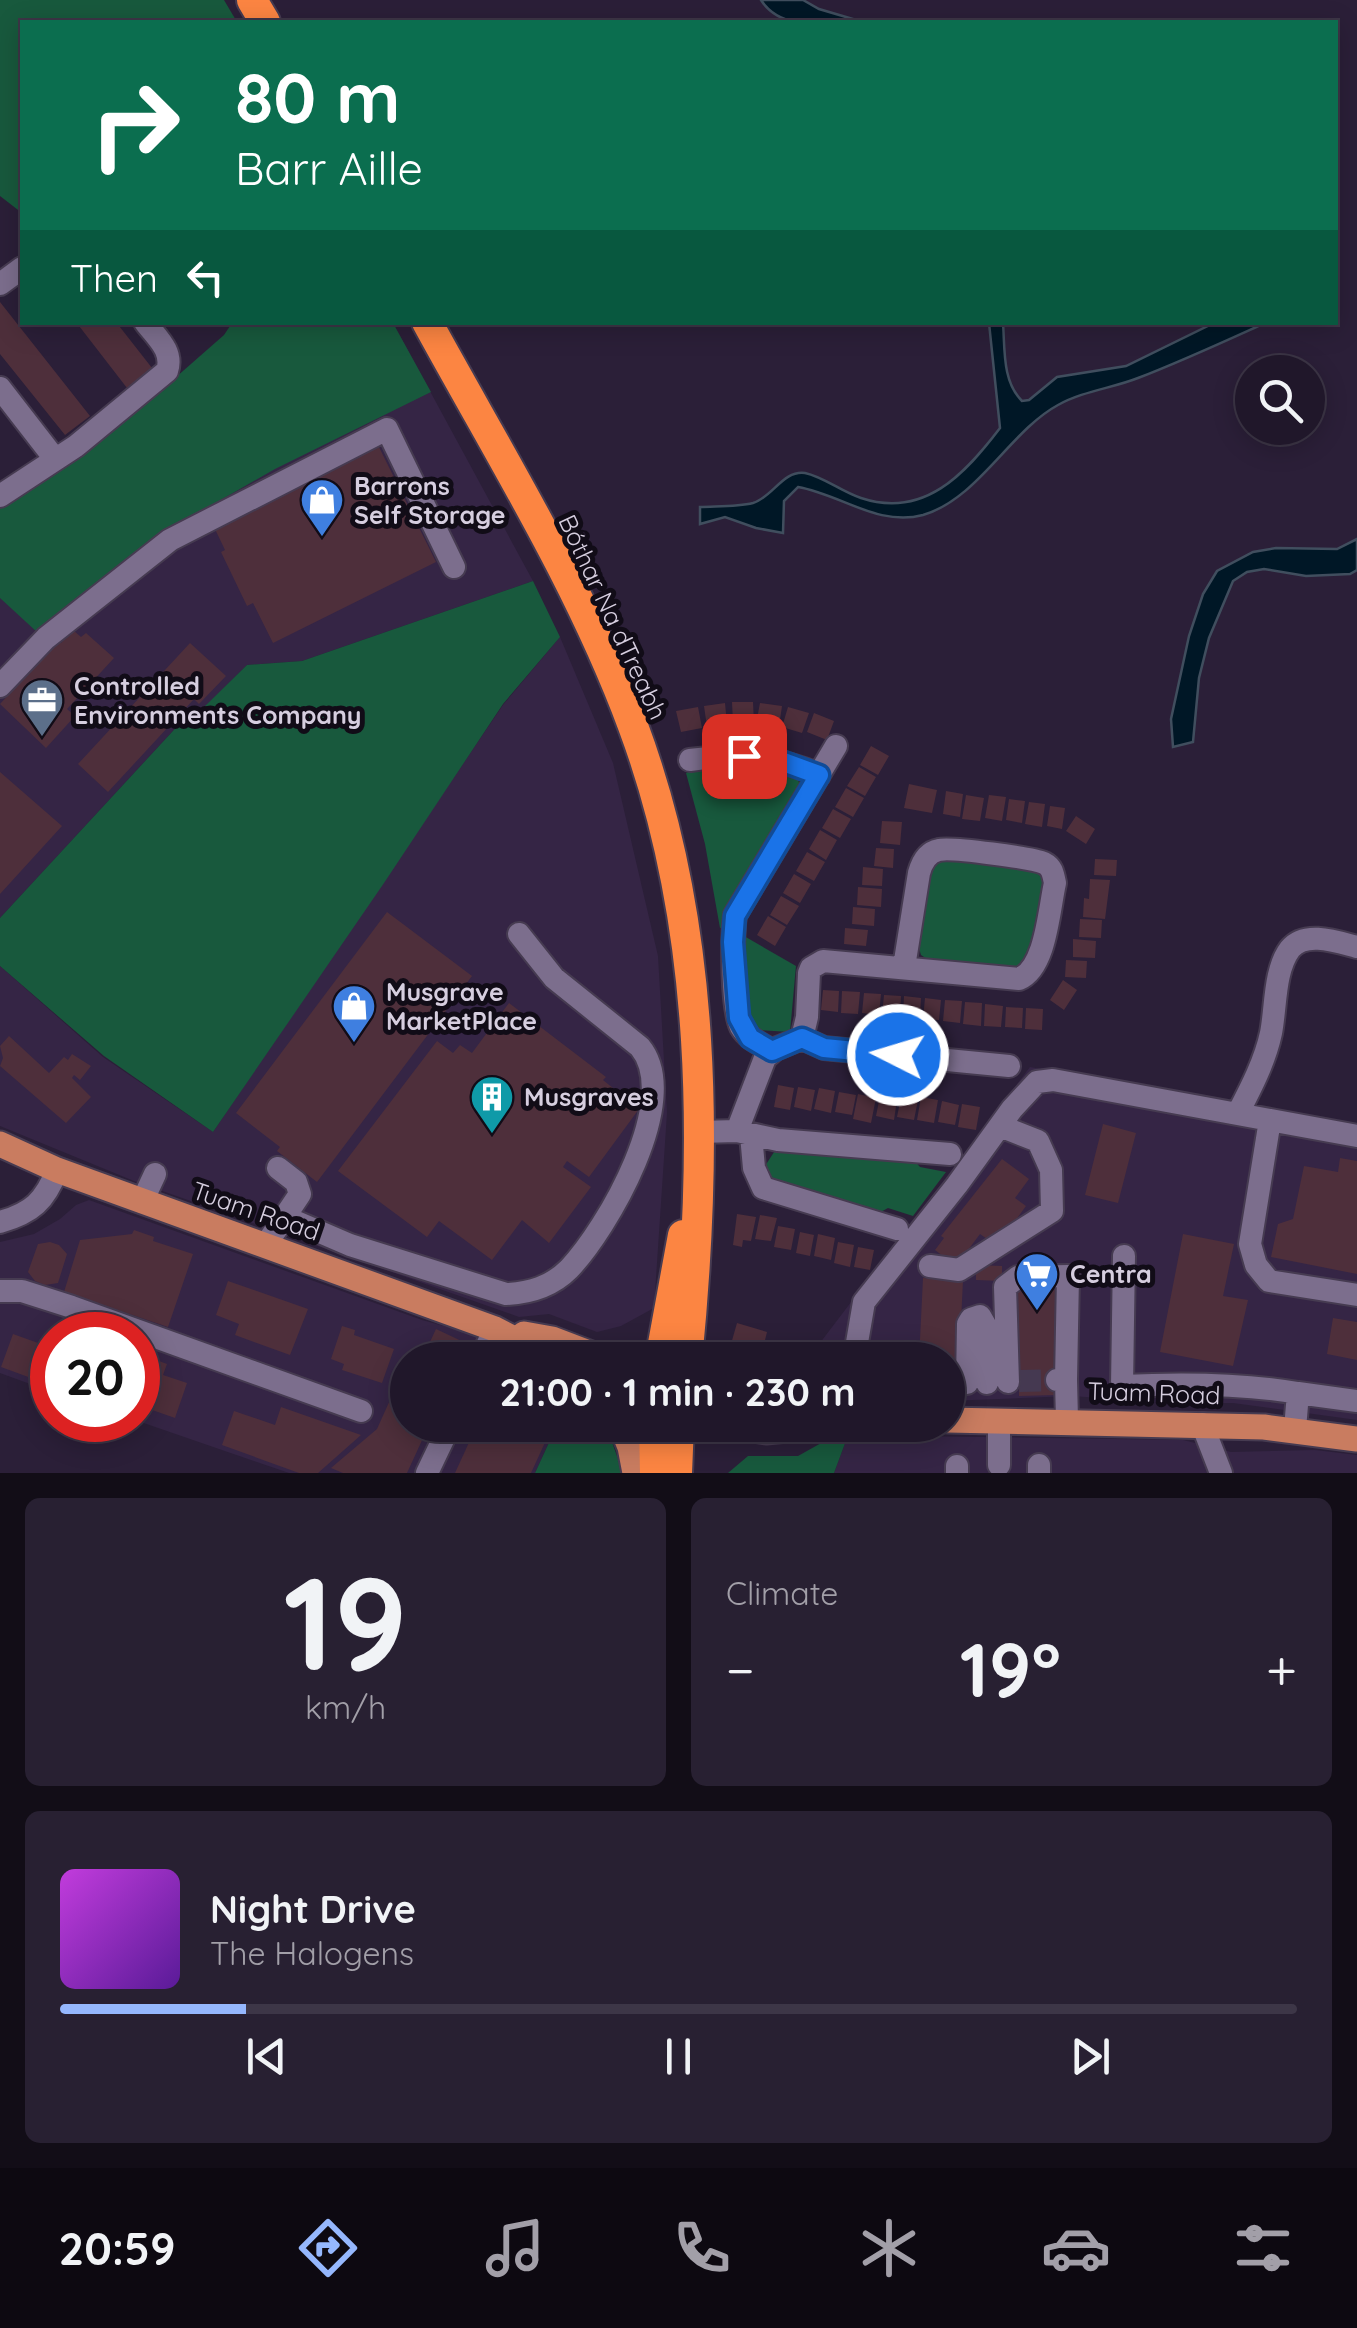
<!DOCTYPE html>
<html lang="en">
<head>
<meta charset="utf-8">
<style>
	body { margin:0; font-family:Quicksand,sans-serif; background:#282032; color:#f1f3f6; height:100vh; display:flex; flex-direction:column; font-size:38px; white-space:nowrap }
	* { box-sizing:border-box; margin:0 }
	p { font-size:32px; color:#a29fa8 }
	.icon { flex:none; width:55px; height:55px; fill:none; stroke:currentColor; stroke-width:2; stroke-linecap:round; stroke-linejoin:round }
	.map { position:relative; height:1473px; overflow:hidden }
	.side { display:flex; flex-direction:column; gap:25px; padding:25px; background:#120d17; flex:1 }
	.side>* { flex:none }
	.hud { position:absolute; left:20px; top:20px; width:1318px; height:305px; border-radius:0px; box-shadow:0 5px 25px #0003,0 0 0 2px #3d3647; background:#0b6e4f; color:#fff; overflow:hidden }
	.controls { position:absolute; left:1235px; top:355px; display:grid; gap:20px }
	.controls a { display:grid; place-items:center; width:90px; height:90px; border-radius:50%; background:#20172a; box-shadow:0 5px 25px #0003,0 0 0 2px #3d3647; font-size:50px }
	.speed { position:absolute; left:30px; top:1312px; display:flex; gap:20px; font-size:50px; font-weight:700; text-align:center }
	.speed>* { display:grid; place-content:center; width:130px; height:130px; border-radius:50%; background:#20172a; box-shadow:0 5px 25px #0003,0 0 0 2px #3d3647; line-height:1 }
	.speed .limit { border:15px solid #d22; background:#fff; color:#111 }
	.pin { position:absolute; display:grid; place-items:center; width:85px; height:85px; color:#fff; margin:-42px; border-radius:20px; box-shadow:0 5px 15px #0006 }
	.me { position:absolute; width:110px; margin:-55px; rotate:275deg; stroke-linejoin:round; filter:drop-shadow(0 0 8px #0008) }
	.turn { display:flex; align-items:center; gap:35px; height:210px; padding:0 50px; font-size:45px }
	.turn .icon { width:130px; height:130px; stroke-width:2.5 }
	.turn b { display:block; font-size:70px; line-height:85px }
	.then { display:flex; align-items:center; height:95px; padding:0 50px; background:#0003; gap:20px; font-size:38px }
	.big { font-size:75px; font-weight:800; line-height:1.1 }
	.side .widget { flex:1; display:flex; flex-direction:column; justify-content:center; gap:15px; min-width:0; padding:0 35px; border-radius:15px; background:#282032 }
	.side .dial { align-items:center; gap:0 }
	.dial b { font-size:130px; line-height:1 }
	.song { display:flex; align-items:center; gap:30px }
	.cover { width:120px; height:120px; border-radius:15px; background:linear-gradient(135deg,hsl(290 70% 55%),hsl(270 70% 35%)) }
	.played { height:10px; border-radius:5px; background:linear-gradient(90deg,#95b7fd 15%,#3d3647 15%) }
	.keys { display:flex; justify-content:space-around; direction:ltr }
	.heat { display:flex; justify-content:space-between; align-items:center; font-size:55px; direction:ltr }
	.side .tiles { flex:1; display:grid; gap:25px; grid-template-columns:1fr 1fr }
	.widget:last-child { grid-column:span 2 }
	.trip { position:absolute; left:390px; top:1342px; width:575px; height:100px; border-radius:50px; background:#20172a; box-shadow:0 5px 25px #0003,0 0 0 2px #3d3647; font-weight:800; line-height:100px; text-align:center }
	.menu { display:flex; height:160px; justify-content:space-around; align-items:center; background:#0d0911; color:#a29fa8 }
	.menu .icon { width:70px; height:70px }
	.menu .active { color:#95b7fd }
	.menu b { font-size:45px; color:#f1f3f6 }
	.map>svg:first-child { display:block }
	.built { fill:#352545 }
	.green { fill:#18593d }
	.water { fill:#001726; stroke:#404e5e; stroke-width:2.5 }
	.building { fill:#4e2f3b }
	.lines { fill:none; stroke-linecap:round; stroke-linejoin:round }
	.minor-tunnel { stroke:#453951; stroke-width:22; stroke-dasharray:22 11; stroke-linecap:butt }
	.minor-casing { stroke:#463b51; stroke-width:26 }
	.major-casing { stroke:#463b51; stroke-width:29 }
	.highway-casing { stroke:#463b51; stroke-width:34 }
	.minor { stroke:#7c6e8d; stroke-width:22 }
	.major { stroke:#c97c60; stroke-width:25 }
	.highway { stroke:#fc8542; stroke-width:30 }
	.route-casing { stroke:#114b97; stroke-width:25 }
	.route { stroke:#1a73e8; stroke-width:18 }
	.labels { text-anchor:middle; stroke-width:10; stroke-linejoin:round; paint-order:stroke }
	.poi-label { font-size:25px; font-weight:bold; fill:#d6cedf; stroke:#110c17; text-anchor:start }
	.street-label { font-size:25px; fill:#d6cedf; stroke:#110c17 }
</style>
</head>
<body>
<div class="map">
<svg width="1357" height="1473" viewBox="0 0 1357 1473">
	<rect width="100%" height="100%" fill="#2b1f38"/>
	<path class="built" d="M393,323L533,581L302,661L247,665L201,711L195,707L0,918V506Z
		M560,637L613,763L658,956L667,1113L654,1308L621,1326L597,1332L549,1314L519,1317L134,1181L0,1126V966L103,1057L213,1132L503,705Z
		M1030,1067L1357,1128V1420L1233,1403H1169L1072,1396L948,1401V1360H807Z
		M89,1200L422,1320L484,1337L530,1360H408V1425H557L535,1473H289L135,1420L138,1335H52V1392L0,1373V1242L34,1234L60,1219L76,1205Z
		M908,1436L1183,1440L1231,1452L1315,1450L1357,1455V1473H834L847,1438Z"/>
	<path class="green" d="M0,0H224L237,22H22V213L0,196Z
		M232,323H393L431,392L275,469L191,517L38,633L0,598V506L167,385L224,335Z
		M533,581L560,637L503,704L384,883L213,1132L104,1056L0,966V918L196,706L201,710L247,665L302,661Z
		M704,765L793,771L801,786L728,927L720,928L705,844L686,773Z
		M944,858L1031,866L1047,878L1031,958L1023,968L930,961L921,955L918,945L931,868Z
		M744,936L796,966L790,1032L757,1030L751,1022Z
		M776,1149L913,1159L920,1167L946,1172L913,1216L888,1208L877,1214L773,1185L765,1166Z
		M557,1425H606L623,1473H535Z
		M838,1438H847L834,1473H728L748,1456H798L823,1442Z"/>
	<path class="water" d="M761,0H803L819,9L863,22C829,23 782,33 761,0Z
		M989,323H1003C1005,349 1002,381 1022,401L1029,400L1057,377L1126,366L1214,323H1265C1223,342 1182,361 1138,378C1113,388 1083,391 1058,405C1010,431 978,499 923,515C878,527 840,494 798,487L784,501L783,533L756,528L725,517L700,524V507C716,506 737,507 753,503C773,497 783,470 805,473C824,477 842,492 861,498C924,519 965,474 1000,428Z
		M1357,539V570L1350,574L1306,576L1264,569L1247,572L1233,581L1209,638L1199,678L1193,742L1173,747L1171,719L1189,636L1203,594L1217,571L1253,552L1276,548L1337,549Z"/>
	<path class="building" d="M0,302L90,416L65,435L0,354Z
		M76,322H116L152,368L127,388Z
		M375,439L436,562L273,643L253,603L247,606L221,552L225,550L214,527Z
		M73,630L81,637L86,633L114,658L67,709L75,716L46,748L0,704L58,641L61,643Z
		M190,643L226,676L199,704L194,699L108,792L78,764Z
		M732,702H753L754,723H733Z
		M725,703L727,724L707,727L704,706Z
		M760,703L782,706L779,727L756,724Z
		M698,707L702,728L681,732L676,711Z
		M788,707L809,713L802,733L782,727Z
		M814,713L834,721L827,740L807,732Z
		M871,746L889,756L878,775L860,765Z
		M859,767L876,777L865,796L847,786Z
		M0,772L62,826L0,894Z
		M909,784L937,790L932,813L904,808Z
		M846,788L864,798L853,817L835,807Z
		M946,791L963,794L960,817L943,814Z
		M966,795L984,798L980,821L962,819Z
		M989,795L1006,797L1002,821L985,818Z
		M1009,799L1025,801L1022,823L1006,820Z
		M1029,802L1045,804L1042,827L1025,824Z
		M1050,806L1065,808L1062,829L1047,826Z
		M833,809L851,819L840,838L822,828Z
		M1076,816L1095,829L1086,844L1066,831Z
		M882,821L902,822L900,845L880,843Z
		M820,830L837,840L826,860L809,849Z
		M876,848L894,849L893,868L874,866Z
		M807,852L825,862L814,881L796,871Z
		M1095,859L1117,860L1116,876L1094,875Z
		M863,867L883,869L882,886L862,885Z
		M794,874L811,884L800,903L783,893Z
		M1090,879L1110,880L1105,919L1083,917L1084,898L1089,899Z
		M858,887L882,889L881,907L857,905Z
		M781,896L799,906L787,925L770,915Z
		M853,907L875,909L874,926L852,924Z
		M387,912L472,976L317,1182L277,1151L280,1147L236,1113Z
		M768,916L786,927L775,946L757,935Z
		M1080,919L1102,920L1101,938L1079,937Z
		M845,928L868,930L866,946L844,944Z
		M1073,939L1096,941L1095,958L1073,957Z
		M1066,960L1087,961L1086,978L1065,977Z
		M1063,980L1077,990L1064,1010L1050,1000Z
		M823,990L839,991L838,1012L821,1010Z
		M842,991L860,992L858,1014L841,1013Z
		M864,993L881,994L879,1015L862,1013Z
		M884,995L901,996L900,1017L882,1016Z
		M904,996L921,998L920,1019L903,1018Z
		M925,998L941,1000L939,1020L923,1019Z
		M945,1000L962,1001L960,1023L943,1021Z
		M965,1002L982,1003L981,1026L963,1024Z
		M509,1003L606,1077L603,1080L639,1109L589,1177L567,1161L563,1167L591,1187L549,1243L522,1220L492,1260L439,1221L427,1237L338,1171L437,1041L453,1053L460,1045L472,1053Z
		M985,1004L1003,1006L1001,1027L984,1026Z
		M1006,1007L1023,1008L1022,1028L1005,1027Z
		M1026,1008L1043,1009L1042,1030L1025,1029Z
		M9,1036L49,1073L64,1057L68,1060L72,1054L91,1066L80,1080L74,1075L72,1078L91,1097L66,1123L0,1066L3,1058L0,1046Z
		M778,1085L794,1088L790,1110L774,1107Z
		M798,1087L815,1090L811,1111L794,1107Z
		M819,1088L835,1091L831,1113L814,1109Z
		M839,1092L856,1095L852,1115L835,1112Z
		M858,1094L876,1098L871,1123L853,1119Z
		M880,1096L897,1100L894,1120L876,1116Z
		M901,1097L918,1100L914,1120L897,1117Z
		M921,1097L938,1100L934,1123L917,1120Z
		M942,1101L959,1105L955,1125L938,1122Z
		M962,1104L980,1107L976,1130L958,1127Z
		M1103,1124L1136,1133L1118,1203L1085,1195Z
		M1340,1158L1357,1161V1274L1271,1257L1278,1224L1293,1219L1304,1166L1338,1172Z
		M1002,1159L1029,1179L1015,1198L1026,1206L997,1246L980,1234L956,1266L935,1250L944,1238L941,1236Z
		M737,1214L756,1217L751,1241L743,1240L742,1247L733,1245Z
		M760,1215L777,1218L771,1241L755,1239Z
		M778,1226L795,1229L791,1250L774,1247Z
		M134,1230L154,1237L153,1241L193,1254L168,1327L64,1292L80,1240L132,1234Z
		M800,1232L814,1235L810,1256L796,1253Z
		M818,1234L835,1238L831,1260L814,1256Z
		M1183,1234L1234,1244L1223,1296L1248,1300L1233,1366L1160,1352Z
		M50,1242L59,1245L67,1254L58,1283L45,1285L35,1281L28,1272L38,1244Z
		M838,1242L854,1245L850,1267L834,1263Z
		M858,1247L874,1250L870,1270L854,1267Z
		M976,1265L1002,1266V1281L976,1280Z
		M923,1278L963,1280L959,1364L948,1363V1360H919Z
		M228,1281L308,1309L290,1355L235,1335L239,1324L216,1315Z
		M1056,1290L1057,1395L1019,1396L1018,1291Z
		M1333,1318L1357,1322V1360L1327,1354Z
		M737,1323L767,1332L762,1352L731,1344Z
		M342,1326L355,1330L354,1335L394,1349L382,1383L342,1370L344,1364L331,1359Z
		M436,1329L470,1345L464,1360H413L424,1355Z
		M13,1334L52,1348L49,1359L52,1360V1379L44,1377L42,1382L1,1367Z
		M138,1353L167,1364L163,1375L187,1383L175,1418L138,1405Z
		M408,1360V1425H429L407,1473H343L331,1468L377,1429Z
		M281,1407L361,1435L318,1473H299L222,1445L234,1411L275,1425Z
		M477,1425H553L531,1473H455Z"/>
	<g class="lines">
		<path class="minor-tunnel" d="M1019,1381L1057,1380"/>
		<g class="minor-casing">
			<path id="minor" d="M0,284L22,268
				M0,388L55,459
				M0,496L76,446L167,371C174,351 156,337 145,322
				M0,686L46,638L170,540L387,429L454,567
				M690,760C737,754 775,756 819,775
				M729,783L730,756
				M802,1038L824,1048L1009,1066
				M772,1051C761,1044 748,1039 741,1027C732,1008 732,938 735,915L836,746
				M1238,1113C1251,1088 1265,1061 1271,1033C1276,1008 1274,970 1290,949C1305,930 1338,942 1357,947
				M1270,1120L1250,1244L1256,1265L1269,1281L1357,1295
				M737,1131L765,1058L775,1049L802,1038L807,1017L809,973L811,968L823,961L1019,979C1046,968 1049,909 1055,883C1053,873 1052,867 1044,863C1033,858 951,847 939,850C928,852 922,862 919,873L904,967
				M699,1132L737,1131L778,1140L950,1154
				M751,1135L754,1168L763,1188L897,1229
				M142,1202L155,1174
				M285,1217L350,1245L506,1294C530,1293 551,1287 569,1269C607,1229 683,1099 640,1047L554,978L519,934
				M0,1222C32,1213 45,1201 57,1170
				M265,1246L300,1194L296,1182L278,1168
				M1124,1256L1122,1386C1181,1383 1239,1383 1298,1393L1295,1429
				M930,1266L959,1270L1052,1211L1051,1170L1038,1141L1000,1126
				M0,1291H22L72,1307L361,1411
				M480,1360L495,1329
				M854,1360L864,1302L957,1185L1012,1109L1037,1082L1053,1080L1357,1136
				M1057,1380H1066L1067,1420
				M1008,1382L1005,1287L1018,1277L1068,1276L1066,1380
				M967,1383L968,1324L971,1319L980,1316L988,1330L987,1383
				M1298,1393L1357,1401
				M1202,1424L1221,1473
				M999,1465V1420
				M957,1466V1473
				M427,1473L450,1425
				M1039,1473V1465"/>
		</g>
		<g class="major-casing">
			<path id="major" d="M0,1144L57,1170L495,1329L555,1360
				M524,1334L552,1339L607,1360
				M948,1420L1264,1427L1357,1439
				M621,1425L630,1447L635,1473
				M726,1425L766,1431L829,1425"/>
		</g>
		<g class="highway-casing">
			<path id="highway" d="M252,0L265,22
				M427,322C499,454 581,585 633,726C708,927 708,1150 687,1360
				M660,1360L683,1235
				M654,1425L655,1473
				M677,1473L679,1425"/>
		</g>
		<use href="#minor" class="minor"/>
		<use href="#major" class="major"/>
		<use href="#highway" class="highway"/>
	</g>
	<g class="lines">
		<g class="route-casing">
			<path id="route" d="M744,756L778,760L819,775L735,916L733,942L739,1018L750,1038L772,1051L802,1038L824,1048L898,1055"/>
		</g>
		<use href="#route" class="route"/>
	</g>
	<defs>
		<g id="shop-pin" transform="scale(2.25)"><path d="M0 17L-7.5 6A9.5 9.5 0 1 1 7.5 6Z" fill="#3f7fe0" stroke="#110c17"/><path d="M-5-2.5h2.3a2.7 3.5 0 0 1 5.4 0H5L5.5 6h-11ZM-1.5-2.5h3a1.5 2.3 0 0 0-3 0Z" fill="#fff"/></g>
		<g id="office-pin" transform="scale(2.25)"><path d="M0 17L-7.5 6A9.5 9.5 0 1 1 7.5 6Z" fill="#5c6f8a" stroke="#110c17"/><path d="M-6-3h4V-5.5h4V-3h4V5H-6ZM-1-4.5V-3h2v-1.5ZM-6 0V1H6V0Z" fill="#fff"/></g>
		<g id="building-pin" transform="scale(2.25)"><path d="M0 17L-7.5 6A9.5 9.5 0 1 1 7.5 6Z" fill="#0f9aa8" stroke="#110c17"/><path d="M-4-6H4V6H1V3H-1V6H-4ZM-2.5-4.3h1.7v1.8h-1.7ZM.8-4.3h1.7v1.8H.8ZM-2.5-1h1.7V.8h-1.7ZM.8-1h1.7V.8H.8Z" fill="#fff"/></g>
		<g id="supermarket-pin" transform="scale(2.25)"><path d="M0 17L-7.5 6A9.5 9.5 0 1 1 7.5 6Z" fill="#3f7fe0" stroke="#110c17"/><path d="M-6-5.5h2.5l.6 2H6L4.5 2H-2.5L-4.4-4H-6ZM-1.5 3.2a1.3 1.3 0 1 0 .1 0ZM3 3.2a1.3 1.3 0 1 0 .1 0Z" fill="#fff"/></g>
	</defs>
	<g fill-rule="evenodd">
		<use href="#shop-pin" x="322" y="500"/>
		<use href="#office-pin" x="42" y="700"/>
		<use href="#shop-pin" x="354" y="1006"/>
		<use href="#building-pin" x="492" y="1097"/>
		<use href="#supermarket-pin" x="1037" y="1274"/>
	</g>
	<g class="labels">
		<g class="poi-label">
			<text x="354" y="495">Barrons<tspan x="354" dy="29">Self Storage</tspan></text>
			<text x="74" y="695">Controlled<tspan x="74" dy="29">Environments Company</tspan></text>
			<text x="386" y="1001">Musgrave<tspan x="386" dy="29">MarketPlace</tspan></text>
			<text x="524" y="1106">Musgraves</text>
			<text x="1070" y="1283">Centra</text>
		</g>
		<g class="street-label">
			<text transform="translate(613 617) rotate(65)" y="9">Bóthar Na dTreabh</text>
			<text transform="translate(256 1211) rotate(19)" y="9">Tuam Road</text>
			<text transform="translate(1154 1393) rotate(2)" y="9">Tuam Road</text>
		</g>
	</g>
</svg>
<div class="controls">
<a><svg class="icon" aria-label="search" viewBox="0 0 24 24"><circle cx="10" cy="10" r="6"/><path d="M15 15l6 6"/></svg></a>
</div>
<div class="speed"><div class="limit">20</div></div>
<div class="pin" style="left:744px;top:756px;background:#d93025"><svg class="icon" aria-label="arrive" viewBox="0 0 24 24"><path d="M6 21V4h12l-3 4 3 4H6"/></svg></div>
<svg class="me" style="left:898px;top:1055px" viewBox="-20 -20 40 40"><circle r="17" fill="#1a73e8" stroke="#fff" stroke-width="3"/><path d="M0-11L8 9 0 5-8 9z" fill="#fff"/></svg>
<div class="trip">21:00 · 1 min · 230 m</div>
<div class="hud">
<div class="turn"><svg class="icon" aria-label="right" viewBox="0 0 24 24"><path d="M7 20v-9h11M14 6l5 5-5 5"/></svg><div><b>80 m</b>Barr Aille</div></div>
<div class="then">Then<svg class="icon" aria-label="left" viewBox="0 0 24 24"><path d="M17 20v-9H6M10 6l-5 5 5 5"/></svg></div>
</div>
</div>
<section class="side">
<div class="tiles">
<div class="widget dial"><b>19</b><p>km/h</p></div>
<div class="widget"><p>Climate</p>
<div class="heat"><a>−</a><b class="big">19°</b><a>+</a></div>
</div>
<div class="widget">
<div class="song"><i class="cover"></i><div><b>Night Drive</b><p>The Halogens</p></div></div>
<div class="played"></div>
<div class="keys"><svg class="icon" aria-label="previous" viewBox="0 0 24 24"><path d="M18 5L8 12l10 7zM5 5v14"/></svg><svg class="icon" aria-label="pause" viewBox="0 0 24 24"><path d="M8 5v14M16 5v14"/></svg><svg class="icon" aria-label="next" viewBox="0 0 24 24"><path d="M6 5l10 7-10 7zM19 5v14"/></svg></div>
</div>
</div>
</section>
<nav class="menu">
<b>20:59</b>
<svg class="icon active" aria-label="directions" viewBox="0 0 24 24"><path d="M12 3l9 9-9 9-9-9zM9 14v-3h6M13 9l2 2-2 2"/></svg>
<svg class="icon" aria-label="music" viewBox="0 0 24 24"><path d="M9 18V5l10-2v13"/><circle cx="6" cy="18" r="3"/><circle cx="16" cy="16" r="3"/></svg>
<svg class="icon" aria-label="phone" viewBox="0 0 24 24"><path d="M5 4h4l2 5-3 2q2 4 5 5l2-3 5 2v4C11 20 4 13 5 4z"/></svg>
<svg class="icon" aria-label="climate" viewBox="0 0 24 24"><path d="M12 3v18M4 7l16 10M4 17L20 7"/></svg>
<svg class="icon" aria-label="car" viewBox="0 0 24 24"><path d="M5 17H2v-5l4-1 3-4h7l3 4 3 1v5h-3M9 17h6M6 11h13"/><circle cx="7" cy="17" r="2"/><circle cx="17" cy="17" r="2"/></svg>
<svg class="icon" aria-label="filters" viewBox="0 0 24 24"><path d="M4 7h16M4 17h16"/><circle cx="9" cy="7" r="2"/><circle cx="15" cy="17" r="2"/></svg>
</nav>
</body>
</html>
